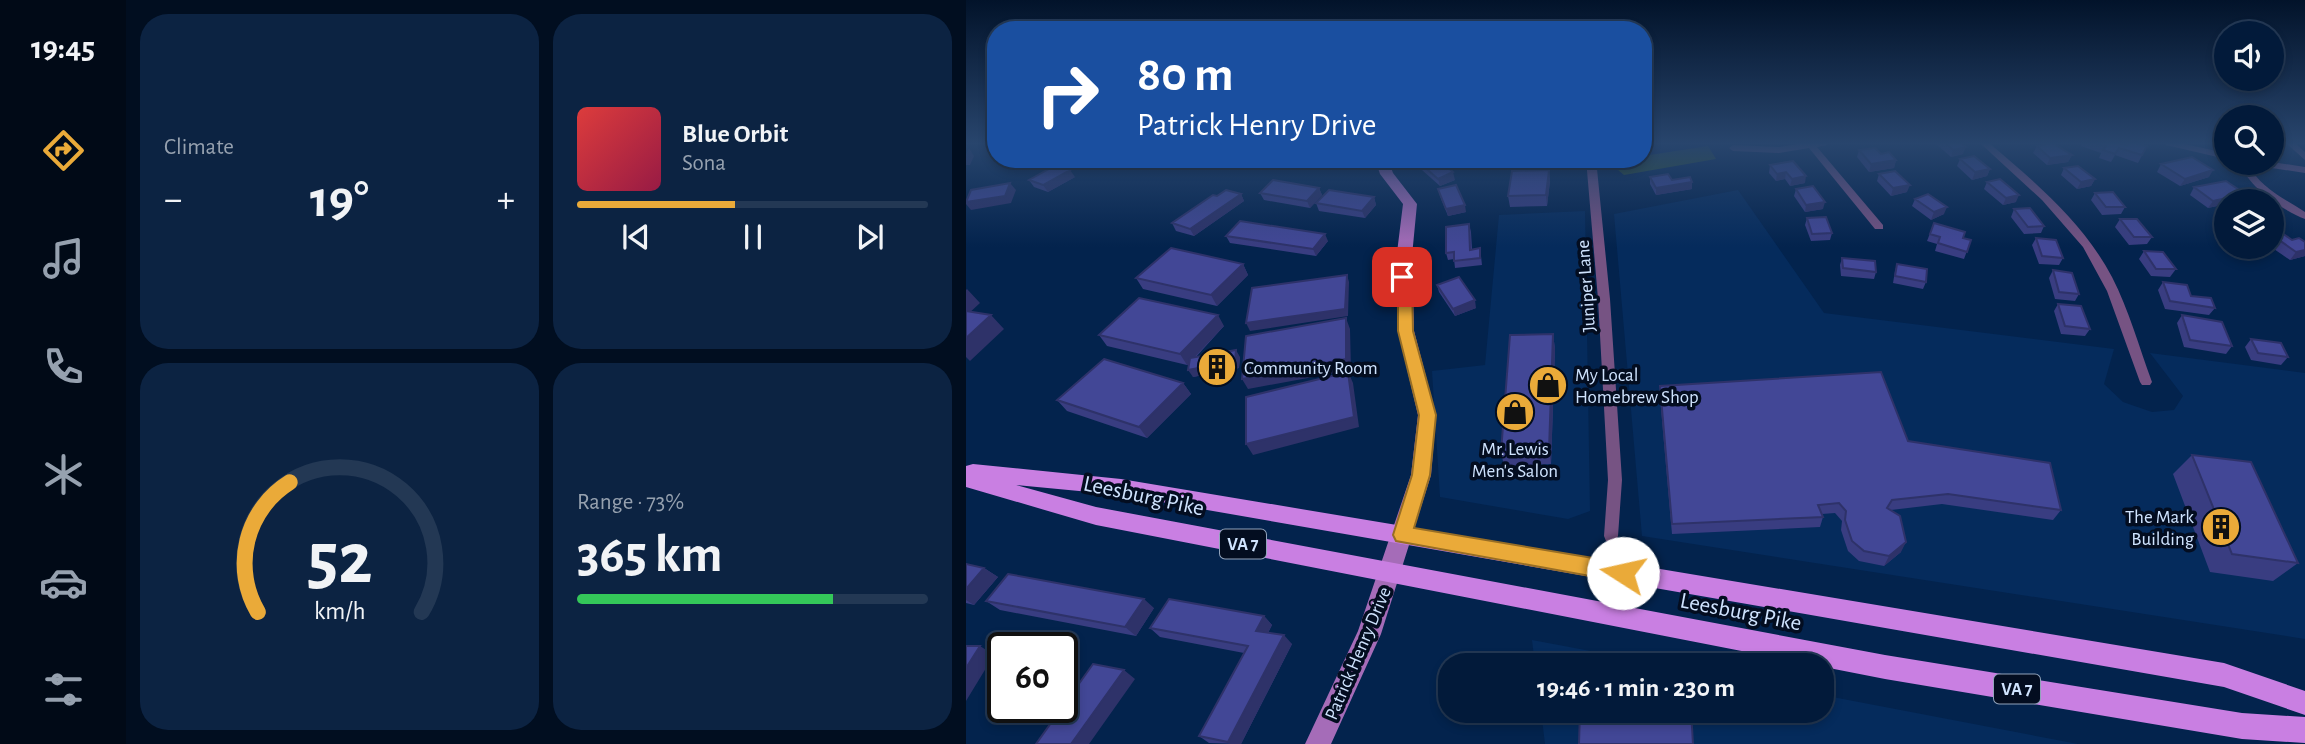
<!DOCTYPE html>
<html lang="en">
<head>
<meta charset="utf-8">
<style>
	body { margin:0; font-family:"Alegreya Sans",sans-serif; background:#0c2342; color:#f1f3f6; height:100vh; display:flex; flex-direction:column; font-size:26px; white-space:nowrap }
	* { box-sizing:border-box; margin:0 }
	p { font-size:23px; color:#96a1af }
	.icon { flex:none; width:38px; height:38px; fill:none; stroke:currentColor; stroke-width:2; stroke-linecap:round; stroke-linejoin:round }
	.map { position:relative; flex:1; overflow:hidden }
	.panel { display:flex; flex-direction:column; gap:14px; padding:14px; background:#010e20; width:840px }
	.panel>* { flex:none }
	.hud { position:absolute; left:21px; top:21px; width:665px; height:147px; border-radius:28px; box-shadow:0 4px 10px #0003,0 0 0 2px #233854; background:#1a4fa0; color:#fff; overflow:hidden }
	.fabs { position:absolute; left:1248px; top:21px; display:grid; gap:14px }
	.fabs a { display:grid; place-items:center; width:70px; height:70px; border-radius:50%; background:#021a3a; box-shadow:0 4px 10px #0003,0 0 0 2px #233854; font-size:35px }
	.speed { position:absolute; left:21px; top:632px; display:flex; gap:14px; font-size:35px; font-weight:700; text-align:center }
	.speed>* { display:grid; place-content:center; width:91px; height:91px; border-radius:50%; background:#021a3a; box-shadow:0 4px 10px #0003,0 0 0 2px #233854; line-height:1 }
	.speed .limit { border:4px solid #111; border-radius:10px; background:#fff; color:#111 }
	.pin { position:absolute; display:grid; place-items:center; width:60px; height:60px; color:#fff; margin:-30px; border-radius:14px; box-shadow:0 4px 10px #0006 }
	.me { position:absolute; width:77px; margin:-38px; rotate:280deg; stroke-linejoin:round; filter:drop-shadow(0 0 5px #0008) }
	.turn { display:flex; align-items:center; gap:24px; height:147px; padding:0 35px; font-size:32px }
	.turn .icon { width:91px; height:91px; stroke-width:2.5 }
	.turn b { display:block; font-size:49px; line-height:60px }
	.big { font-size:52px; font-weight:700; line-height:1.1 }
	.panel .widget { flex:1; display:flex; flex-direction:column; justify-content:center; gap:10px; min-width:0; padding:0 24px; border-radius:28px; background:#0c2342 }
	.panel .dial { align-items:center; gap:0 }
	.dial svg { height:182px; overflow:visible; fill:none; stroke:#233854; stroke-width:7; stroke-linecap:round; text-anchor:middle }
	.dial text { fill:#f1f3f6; stroke:none }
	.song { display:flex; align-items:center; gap:21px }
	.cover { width:84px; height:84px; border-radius:10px; background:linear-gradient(135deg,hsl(0 70% 55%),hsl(340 70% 35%)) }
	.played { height:7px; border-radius:4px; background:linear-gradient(90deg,#eaaa39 45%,#233854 45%) }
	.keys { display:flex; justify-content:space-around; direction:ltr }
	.heat { display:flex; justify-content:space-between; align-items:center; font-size:38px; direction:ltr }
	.charge { height:10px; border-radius:5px; background:linear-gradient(90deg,#34c759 73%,#233854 0) }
	.panel .tiles { flex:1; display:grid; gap:14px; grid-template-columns:repeat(2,1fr) }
	.trip { position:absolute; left:472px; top:653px; width:396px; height:70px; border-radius:28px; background:#021a3a; box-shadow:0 4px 10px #0003,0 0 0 2px #233854; font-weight:700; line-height:70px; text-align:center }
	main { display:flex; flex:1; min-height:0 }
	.tab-bar { display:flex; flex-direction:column; width:126px; justify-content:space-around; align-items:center; background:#010a17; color:#96a1af }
	.tab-bar .icon { width:49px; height:49px }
	.tab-bar .on { color:#eaaa39 }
	.tab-bar b { font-size:32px; color:#f1f3f6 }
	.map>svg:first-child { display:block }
	.built { fill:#052b5c }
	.green { fill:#355429 }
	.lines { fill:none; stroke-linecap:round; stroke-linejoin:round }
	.street { fill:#765383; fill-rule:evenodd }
	.secondary { fill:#a56cb8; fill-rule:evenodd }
	.primary { fill:#c97fe2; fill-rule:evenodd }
	.wall { fill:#393d81 }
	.shaded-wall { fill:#2e3269 }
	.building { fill:#424796; stroke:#2e3269; stroke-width:2 }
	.route { fill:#eaaa39; stroke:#986e25; stroke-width:2 }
	.labels { text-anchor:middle; stroke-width:7; stroke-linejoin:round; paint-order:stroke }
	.shield { fill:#030d20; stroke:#92a3bb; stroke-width:2 }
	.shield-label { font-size:18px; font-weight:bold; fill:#cfe3fe }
	.street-label { font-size:19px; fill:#cfe3fe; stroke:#030d20 }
	.poi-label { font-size:19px; fill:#cfe3fe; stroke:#030d20; text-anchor:start }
	.near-street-label { font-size:23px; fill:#cfe3fe; stroke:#030d20 }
</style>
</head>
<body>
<main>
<nav class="tab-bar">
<b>19:45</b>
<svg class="icon on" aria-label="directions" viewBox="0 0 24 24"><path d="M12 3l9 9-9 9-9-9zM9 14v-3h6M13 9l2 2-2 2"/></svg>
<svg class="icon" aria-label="music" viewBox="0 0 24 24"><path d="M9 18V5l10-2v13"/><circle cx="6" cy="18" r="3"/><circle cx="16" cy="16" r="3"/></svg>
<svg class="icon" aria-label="phone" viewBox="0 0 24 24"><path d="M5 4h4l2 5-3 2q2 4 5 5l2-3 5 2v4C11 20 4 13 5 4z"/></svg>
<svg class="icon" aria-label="climate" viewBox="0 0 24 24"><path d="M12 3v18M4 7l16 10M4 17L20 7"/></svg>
<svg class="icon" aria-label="car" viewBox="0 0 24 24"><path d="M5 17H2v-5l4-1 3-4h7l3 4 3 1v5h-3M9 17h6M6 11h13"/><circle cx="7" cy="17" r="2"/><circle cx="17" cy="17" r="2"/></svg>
<svg class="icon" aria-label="filters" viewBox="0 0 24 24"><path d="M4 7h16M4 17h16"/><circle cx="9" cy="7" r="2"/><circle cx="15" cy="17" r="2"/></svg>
</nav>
<section class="panel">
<div class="tiles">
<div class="widget"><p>Climate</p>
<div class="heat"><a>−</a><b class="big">19°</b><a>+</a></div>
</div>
<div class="widget">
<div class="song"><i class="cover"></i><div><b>Blue Orbit</b><p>Sona</p></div></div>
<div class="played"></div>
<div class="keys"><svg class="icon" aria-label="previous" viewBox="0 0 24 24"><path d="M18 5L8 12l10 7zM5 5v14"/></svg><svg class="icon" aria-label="pause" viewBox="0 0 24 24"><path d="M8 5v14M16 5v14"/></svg><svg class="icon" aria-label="next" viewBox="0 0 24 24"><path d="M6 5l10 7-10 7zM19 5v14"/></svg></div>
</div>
<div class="widget dial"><svg viewBox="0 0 100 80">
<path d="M14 69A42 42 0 1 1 86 69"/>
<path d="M14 69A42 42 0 0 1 28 12" stroke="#eaaa39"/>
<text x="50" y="56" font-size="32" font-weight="700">52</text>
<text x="50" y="72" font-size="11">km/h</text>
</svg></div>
<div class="widget"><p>Range · 73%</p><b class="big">365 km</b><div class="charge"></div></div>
</div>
</section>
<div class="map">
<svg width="1339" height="744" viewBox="0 0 1339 744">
	<rect width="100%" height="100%" fill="#03234d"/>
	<path class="built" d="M772,190L858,313L1148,349L1138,384L1157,402L1186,412L1208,410L1217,396L1184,353L1339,373V639L676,536L648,214Z
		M619,211L624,511L602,519L474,497L466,371L519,365L533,215Z
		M566,640L699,665H569Z
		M856,695L1112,744H579L575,711L856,710Z"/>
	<path class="green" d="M742,146L750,159L658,175L639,159H677V156Z"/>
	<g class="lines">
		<path class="street" d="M839,143H862L861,145L851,147L917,225V229H909L843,148L813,153L767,151L763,148L767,145L813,147Z
			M1014,143H1023C1069,182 1117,222 1146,277C1163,310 1173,347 1186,382L1184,385H1176L1174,382L1141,291L1117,247L1076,200Z
			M1199,143H1214L1260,153V159L1200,145Z
			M1320,143H1329L1339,152V160Z
			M49,159H58L54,167H48L46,165Z
			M620,159H630L644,299L656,480L652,536L650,541L645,543L640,541L638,536L642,480L632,299Z
			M1306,162L1339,167V173L1293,166L1288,163Z
			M1274,163H1282C1292,187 1318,198 1339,212V219C1316,210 1282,187 1274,163Z"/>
		<path class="secondary" d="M409,159H422L427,173L451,204L444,277L447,284L448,331L470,415L465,475L415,634L365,744H339L392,631L445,475L452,415L432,331L431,284L428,277L437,204L414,174Z"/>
		<path class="primary" d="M7,464L155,479L1258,663L1339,691V715L1258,687L155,495L50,485L130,507L919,655L1276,713L1339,717V743L1276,739L919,679L130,525L0,487V466Z"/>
	</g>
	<path class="wall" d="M969,143H995L997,154L985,157Z
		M1116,143H1153L1161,145L1181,146L1172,163L1149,155L1145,162L1133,158L1135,153L1115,146Z
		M1071,146L1106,155L1102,162L1081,165L1067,153Z
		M893,150L915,154L930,160L928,168L903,172L891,157Z
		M98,159H122L119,162L101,163Z
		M250,159H282L266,170L257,167L255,162L251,161Z
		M557,159H578L580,168L565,170H583L584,181L581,206L544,207L542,196L561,170Z
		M994,159L1024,169L1021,176L1006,180L991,166Z
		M827,161L839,183L824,186L819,179L810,181L803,173L804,165Z
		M454,163L489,180L474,186L456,170Z
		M1195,164L1243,177L1214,186L1191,172Z
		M1098,168L1129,179L1125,186L1111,189L1095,175Z
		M913,174L941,192L925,196L911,181Z
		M109,177L82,192L68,187L63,180Z
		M684,177L706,180L726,182V189L690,195L684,184Z
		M1021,182L1050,202L1037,205L1018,189Z
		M1228,187L1279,194L1274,201H1260V204L1242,208L1224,195Z
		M353,188L356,195L344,208L298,200L294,193Z
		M472,189L500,212L482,216L474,196Z
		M830,189L857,209L839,212L828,196Z
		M1129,193L1159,207L1155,214L1136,215L1125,200Z
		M275,194L278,201L228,236L210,231L206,223L251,196Z
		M408,197L410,205L399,218L353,211L350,203Z
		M949,199L978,214L965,220L946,206Z
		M1048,209L1078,226L1075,233L1058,234L1045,217Z
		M841,218L866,233L864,240L845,241L839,225Z
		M1154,219L1186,237L1181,244L1163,245L1149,227Z
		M968,223L997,238L1005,240L998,259L969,251L971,244L961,241Z
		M503,224L505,232L506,249L515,256L516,265L489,268L488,259L482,260L480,253Z
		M1306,235L1339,242V256L1324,260L1305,247Z
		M260,236L362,241L350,256L264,243Z
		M1070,238L1097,258L1093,265L1073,264L1066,245Z
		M1178,251L1210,269L1204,277L1185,276L1173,259Z
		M876,258L910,272L908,279L875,276L874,265Z
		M277,264L282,275L251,306L177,289L170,278Z
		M931,264L960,282L957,289L927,283L929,271Z
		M1087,270L1113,294L1109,301L1089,299L1083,278Z
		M1197,282L1249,308L1243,315L1199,309L1192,290Z
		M471,285L510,308L489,316L473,292Z
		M1092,304L1124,329L1119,336L1095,334L1088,311Z
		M1216,315L1266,346L1260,354L1218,347L1211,323Z
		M258,326L229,358L274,357L273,368L227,377L223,364L221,365L141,346L133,335Z
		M587,334L589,349L585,464L538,466L535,452Z
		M1285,339L1322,357L1315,365L1285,360L1279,347Z
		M217,383L225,394L181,438L101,411L91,400Z
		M694,386L942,441L1095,510L1087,520L976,504L925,510L935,552L918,566L893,561L882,551L875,530L876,521L869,513L856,514L857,517L854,527L706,534L694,397Z
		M1226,455L1332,563L1307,581L1244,572L1207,474Z
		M0,564L18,568L32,577L8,605L0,603Z
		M20,601L188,608L170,636L34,610Z
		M298,616L306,625L302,633L326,644L275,744L243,743L233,736L278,653L194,637L184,628Z"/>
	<path class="shaded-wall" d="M1000,147L997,154L985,157L987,150Z
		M3,148L8,156L4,165H0V154Z
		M1106,155L1102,162L1081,165L1084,158Z
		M268,159H282L266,170L263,163Z
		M297,159H314L298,162Z
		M579,160L580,168L562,171L561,164Z
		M930,160L928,168L903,172L905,164Z
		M1024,169L1021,176L1006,180L1009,172Z
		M104,170L109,177L82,192L77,185Z
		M583,170L584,181L581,206L580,195Z
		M1247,170L1243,177L1214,186L1219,179Z
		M487,172L489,180L474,186L472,179Z
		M820,172L819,179L810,181L811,174Z
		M840,176L839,183L824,186L826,179Z
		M1129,179L1125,186L1111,189L1115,182Z
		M726,182V189L690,195V188Z
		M44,183L50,190L45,203L5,210L0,204V202Z
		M944,185L941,192L925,196L927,188Z
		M353,188L356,195L344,208L341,201Z
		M275,194L278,201L228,236L224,229Z
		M1279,194L1274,201H1260V204L1242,208L1247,201Z
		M1053,195L1050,202L1037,205L1040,198Z
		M408,197L410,205L399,218L396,211Z
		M859,202L857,209L839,212L840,205Z
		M499,205L500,212L482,216L480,209Z
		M981,207L978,214L965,220L968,212Z
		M359,234L362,241L350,256L347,249Z
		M1339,250V256L1324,260L1330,252Z
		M277,264L282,275L251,306L245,295Z
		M381,275L383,282L382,316L284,331L280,323Z
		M1,289L14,303L1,315L0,320V290Z
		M509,300L510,308L489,316L487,309Z
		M25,315L38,329L4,361L0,357V338Z
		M252,315L258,326L221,365L214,354Z
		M380,318L384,329L385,370L282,389L276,379Z
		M587,334L589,349L585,464L583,450Z
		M270,350L274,357L273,368L227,377L222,370Z
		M382,372L387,383L393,427L287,455L280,444Z
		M217,383L225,394L181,438L173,427Z
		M940,542L935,552L918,566L923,556Z
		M18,568L32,577L8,605L0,600V589Z
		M178,599L188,608L170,636L159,627Z
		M298,616L306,625L298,640L290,631Z
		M318,635L326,644L275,744H264L262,742Z
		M14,646L28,655L0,701V668Z
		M158,670L169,679L123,744H105Z"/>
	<path class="building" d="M979,143H995L1000,147L987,150Z
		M1086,143L1106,155L1084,158L1071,146Z
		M1130,143H1153L1161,145L1162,143H1170L1181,146L1176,155L1153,148L1149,154L1137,150L1140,146Z
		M909,148L915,154L923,152L930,160L905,164L893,150Z
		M1008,156L1024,169L1009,172L994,159Z
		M1226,157L1247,170L1219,179L1195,164Z
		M255,159H268L263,163L254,160Z
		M464,159H472L487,172L472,179L454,163Z
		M559,159H578L579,160L561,164Z
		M827,161L840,176L826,179L820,172L811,174L804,165Z
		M90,165L104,170L77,185L63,180Z
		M1112,166L1129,179L1115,182L1098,168Z
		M583,170L580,195L542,196L546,171Z
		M929,171L944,185L927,188L913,174Z
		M702,174L706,180L724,177L726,182L690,188L684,177Z
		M1034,179L1053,195L1040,198L1021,182Z
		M307,180L353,188L341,201L294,193Z
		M1260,181L1279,194L1247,201L1228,187Z
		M44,183L39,196L0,202L5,190Z
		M490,185L499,205L480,209L472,189Z
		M847,186L859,202L840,205L830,189Z
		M260,190L275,194L224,229L206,223L247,195L251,196Z
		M363,190L408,197L396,211L350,203Z
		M1147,192L1159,207H1140L1129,193Z
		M962,194L981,207L968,212L949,199Z
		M1064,208L1078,226L1062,227L1048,209Z
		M860,217L866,233L846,234L841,218Z
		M1154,219H1171L1186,237H1168Z
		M274,221L359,234L347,249L260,236Z
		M968,223L999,232L997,238L1005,240L1001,252L972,243L974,237L964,234Z
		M503,224L504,250L514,248V258L488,261V252L480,253V227Z
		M1316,233L1326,240L1333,238L1339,242V250L1330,252L1306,235Z
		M1070,238L1090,240L1097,258L1076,256Z
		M205,248L277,264L245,295L170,278Z
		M1178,251L1197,252L1210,269H1190Z
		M876,258L909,261L910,272L877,268Z
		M931,264L961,269L960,282L929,276Z
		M1087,270L1106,273L1113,294L1093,292Z
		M381,275L379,309L280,323L286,288Z
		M493,277L509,300L487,309L471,285Z
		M1197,282L1221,285L1225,296L1245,298L1249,308L1204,301Z
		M173,298L252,315L214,354L133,335Z
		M1092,304L1115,306L1124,329L1099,326Z
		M0,311L25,315L0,338Z
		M1216,315L1256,322L1266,346L1224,340Z
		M380,318V359L276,379L280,336Z
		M587,334L583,450L535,452L544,335Z
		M1285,339L1315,343L1322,357L1292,353Z
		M270,350L269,361L222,370L224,358Z
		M138,359L217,383L173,427L91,400Z
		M382,372L388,417L280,444V397Z
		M915,372L942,441L1084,463L1095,510L982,494L926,500L921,508L934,516L940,542L923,556L898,551L886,541L879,520L880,511L873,503L852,505L857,517L706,524L694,386Z
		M1226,455L1285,462L1332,563L1266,554Z
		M0,564L18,568L0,589Z
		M42,574L178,599L159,627L20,601Z
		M203,599L298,616L290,631L318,635L262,742L233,736L282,646L184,628Z
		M0,646H14L0,668Z
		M127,664L158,670L105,744H70Z
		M614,710H725L727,744H613Z"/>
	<linearGradient id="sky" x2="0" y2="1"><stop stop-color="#02132a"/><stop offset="0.58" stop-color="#28456d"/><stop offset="1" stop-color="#28456d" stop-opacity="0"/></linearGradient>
	<rect width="1339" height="247" fill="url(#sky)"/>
	<path class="route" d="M436,272L441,273L446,284L447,331L470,415L464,475L448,528L657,563L664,566L667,573L664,579L657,582L430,541L427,535L446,475L453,415L432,331V284L429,277Z"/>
	<defs>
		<g id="building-disc" transform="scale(2.0125)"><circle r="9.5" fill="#eaaa39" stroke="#030d20"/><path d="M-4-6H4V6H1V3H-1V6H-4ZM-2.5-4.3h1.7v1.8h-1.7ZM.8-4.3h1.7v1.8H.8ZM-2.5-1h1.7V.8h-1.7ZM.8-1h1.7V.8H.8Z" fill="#111"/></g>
		<g id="shop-disc" transform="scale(2.0125)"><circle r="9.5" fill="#eaaa39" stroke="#030d20"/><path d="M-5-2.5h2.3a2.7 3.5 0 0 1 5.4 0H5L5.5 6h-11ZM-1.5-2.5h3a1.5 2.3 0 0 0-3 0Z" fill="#111"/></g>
	</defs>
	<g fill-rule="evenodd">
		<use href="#building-disc" x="251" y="367"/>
		<use href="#shop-disc" x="582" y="385"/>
		<use href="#shop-disc" x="549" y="412"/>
		<use href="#building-disc" x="1255" y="527"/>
	</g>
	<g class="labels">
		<g class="shield">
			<rect x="254" y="529.5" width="46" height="29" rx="5"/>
			<rect x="1028" y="674.5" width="46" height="29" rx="5"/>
		</g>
		<g class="shield-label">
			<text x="277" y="550">VA 7</text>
			<text x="1051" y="695">VA 7</text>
		</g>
		<g class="street-label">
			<text transform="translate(619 286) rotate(-94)" y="7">Juniper Lane</text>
			<text transform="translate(391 653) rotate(-67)" y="7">Patrick Henry Drive</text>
		</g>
		<g class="poi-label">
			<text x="278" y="374">Community Room</text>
			<text x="609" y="381">My Local<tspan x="609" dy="22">Homebrew Shop</tspan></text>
			<text x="549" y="455" text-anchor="middle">Mr. Lewis<tspan x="549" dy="22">Men's Salon</tspan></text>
			<text x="1228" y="523" text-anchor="end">The Mark<tspan x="1228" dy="22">Building</tspan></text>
		</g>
		<g class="near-street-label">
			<text transform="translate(178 495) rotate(12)" y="8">Leesburg Pike</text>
			<text transform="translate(775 611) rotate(11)" y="8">Leesburg Pike</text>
		</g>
	</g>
</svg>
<div class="fabs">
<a><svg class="icon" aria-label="sound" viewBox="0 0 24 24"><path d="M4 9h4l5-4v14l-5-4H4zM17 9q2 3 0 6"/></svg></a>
<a><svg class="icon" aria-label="search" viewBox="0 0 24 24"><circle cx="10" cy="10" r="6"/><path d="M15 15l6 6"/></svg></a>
<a><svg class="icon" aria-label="layers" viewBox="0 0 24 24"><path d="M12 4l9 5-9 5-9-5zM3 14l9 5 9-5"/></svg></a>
</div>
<div class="speed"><div class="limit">60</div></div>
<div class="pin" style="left:436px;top:277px;background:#d93025"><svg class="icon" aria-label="arrive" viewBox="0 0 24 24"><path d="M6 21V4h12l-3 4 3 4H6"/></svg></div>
<svg class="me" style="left:657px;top:573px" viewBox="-20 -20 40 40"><circle r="19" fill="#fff"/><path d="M0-13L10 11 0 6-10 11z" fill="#eaaa39"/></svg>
<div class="trip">19:46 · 1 min · 230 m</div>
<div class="hud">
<div class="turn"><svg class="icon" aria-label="right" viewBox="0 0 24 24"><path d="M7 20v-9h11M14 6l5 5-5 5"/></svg><div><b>80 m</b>Patrick Henry Drive</div></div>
</div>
</div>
</main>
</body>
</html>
